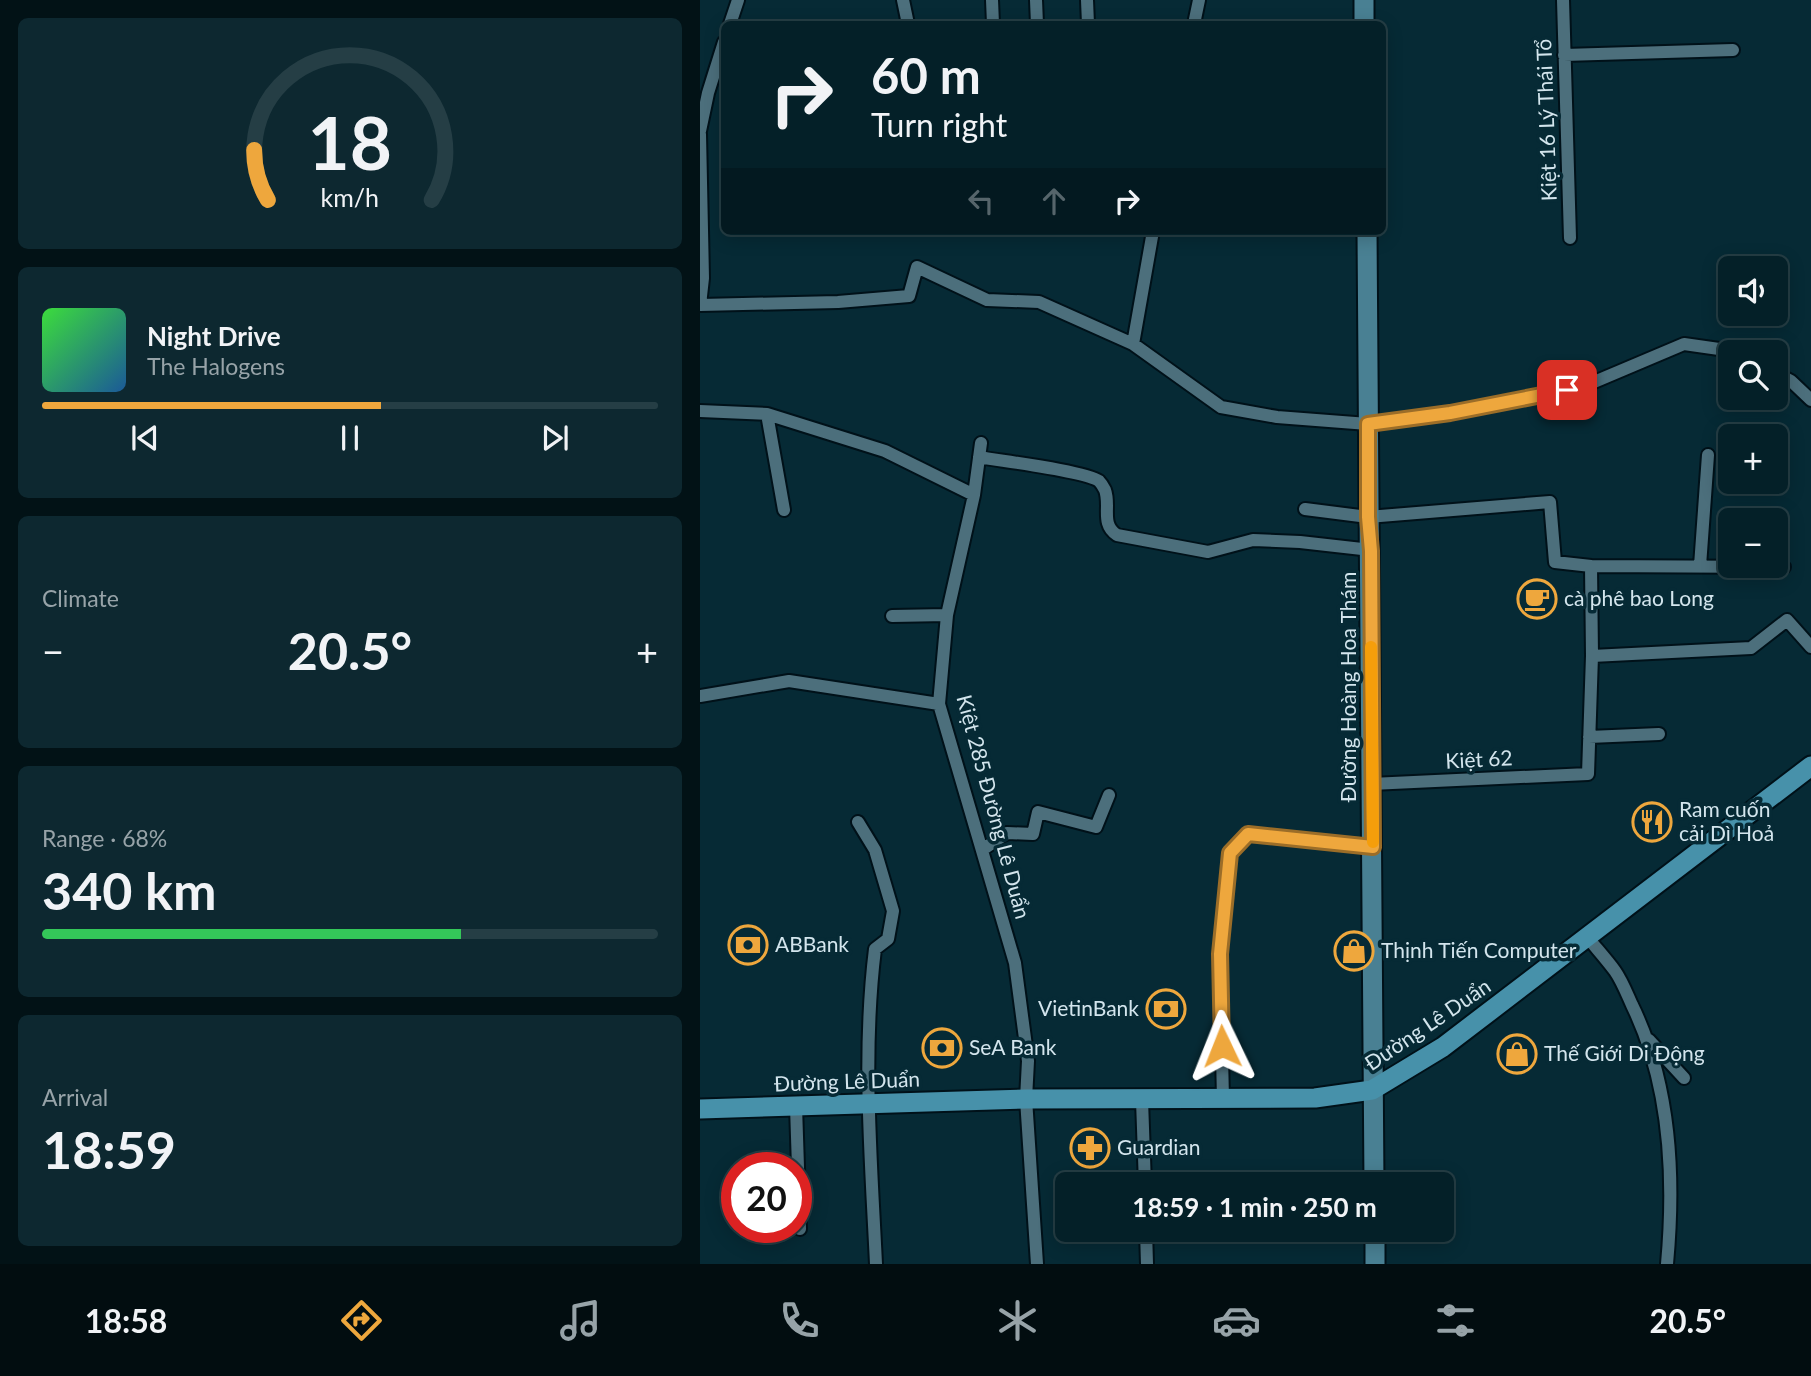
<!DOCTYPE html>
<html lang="en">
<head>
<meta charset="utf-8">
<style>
	body { margin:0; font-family:Lato,sans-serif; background:#0d2830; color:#f1f3f6; height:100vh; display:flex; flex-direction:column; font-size:26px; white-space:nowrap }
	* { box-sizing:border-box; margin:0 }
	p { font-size:23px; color:#97a3a8 }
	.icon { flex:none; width:38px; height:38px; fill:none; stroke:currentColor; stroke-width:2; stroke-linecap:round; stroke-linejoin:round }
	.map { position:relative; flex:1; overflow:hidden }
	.sheet { display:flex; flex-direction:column; gap:18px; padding:18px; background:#021216; width:700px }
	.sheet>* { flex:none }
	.banner { position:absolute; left:21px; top:21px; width:665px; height:214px; border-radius:10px; box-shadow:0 4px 18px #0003,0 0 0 2px #253e45; background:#042028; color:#f1f3f6; overflow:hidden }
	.fabs { position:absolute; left:1018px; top:256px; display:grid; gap:14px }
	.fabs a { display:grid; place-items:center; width:70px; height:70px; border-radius:10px; background:#042028; box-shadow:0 4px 18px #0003,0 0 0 2px #253e45; font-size:35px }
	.speed { position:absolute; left:21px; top:1152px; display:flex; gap:14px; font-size:35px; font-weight:700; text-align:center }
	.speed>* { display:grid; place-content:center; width:91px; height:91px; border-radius:50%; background:#042028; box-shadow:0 4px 18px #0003,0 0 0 2px #253e45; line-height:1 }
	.speed .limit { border:10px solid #d22; background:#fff; color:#111 }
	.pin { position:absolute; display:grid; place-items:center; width:60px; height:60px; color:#fff; margin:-30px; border-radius:14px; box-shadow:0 4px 10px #0006 }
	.me { position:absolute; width:77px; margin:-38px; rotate:358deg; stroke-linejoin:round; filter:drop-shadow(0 0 5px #0008) }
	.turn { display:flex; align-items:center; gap:24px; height:147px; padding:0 35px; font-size:32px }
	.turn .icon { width:91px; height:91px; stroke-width:2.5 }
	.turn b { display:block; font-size:49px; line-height:60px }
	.lanes { display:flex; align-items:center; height:66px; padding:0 35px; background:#0003; justify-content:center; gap:35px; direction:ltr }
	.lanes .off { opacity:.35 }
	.big { font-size:52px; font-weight:700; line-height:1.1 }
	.sheet .tile { flex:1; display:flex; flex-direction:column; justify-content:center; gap:10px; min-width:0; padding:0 24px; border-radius:10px; background:#0d2830 }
	.sheet .dial { align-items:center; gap:0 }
	.dial svg { height:182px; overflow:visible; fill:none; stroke:#253e45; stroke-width:7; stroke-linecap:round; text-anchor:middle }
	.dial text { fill:#f1f3f6; stroke:none }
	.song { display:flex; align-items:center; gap:21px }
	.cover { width:84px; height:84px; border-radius:10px; background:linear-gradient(135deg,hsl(120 70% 55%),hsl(210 70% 35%)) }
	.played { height:7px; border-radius:4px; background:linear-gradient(90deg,#eea73d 55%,#253e45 55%) }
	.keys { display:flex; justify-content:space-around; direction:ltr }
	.heat { display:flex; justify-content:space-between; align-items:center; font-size:38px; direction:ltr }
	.charge { height:10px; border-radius:5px; background:linear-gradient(90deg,#34c759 68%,#253e45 0) }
	.trip { position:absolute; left:355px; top:1172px; width:399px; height:70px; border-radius:10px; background:#042028; box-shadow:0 4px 18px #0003,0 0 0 2px #253e45; font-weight:700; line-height:70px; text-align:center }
	.tab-bar { display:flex; height:112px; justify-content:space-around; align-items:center; background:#020d10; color:#97a3a8 }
	.tab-bar .icon { width:49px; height:49px }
	.tab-bar .current { color:#eea73d }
	.tab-bar b { font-size:32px; color:#f1f3f6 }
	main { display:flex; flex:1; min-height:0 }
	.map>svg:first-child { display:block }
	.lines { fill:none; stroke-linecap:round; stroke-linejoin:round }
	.service-casing { stroke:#001119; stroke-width:16 }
	.secondary-casing { stroke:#001119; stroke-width:23 }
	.primary-casing { stroke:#001119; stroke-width:23 }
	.service { stroke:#4c6f7c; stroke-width:12 }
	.secondary { stroke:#498093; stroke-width:19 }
	.primary { stroke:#4791aa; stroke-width:19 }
	.route-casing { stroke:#9b6d28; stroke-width:18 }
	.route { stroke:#eea73d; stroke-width:12 }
	.slow { stroke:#f59e0b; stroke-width:12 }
	.labels { text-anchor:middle; stroke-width:7; stroke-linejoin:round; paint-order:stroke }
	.street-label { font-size:21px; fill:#d3e5ed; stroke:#062a35 }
	.poi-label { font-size:21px; fill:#d3e5ed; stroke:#062a35; text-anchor:start }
</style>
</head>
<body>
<main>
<section class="sheet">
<div class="tile dial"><svg viewBox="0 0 100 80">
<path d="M14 69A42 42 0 1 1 86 69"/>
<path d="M14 69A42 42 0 0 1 8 47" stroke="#eea73d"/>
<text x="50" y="56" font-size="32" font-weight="700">18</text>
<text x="50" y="72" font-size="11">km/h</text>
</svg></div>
<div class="tile">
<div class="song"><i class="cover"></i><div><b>Night Drive</b><p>The Halogens</p></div></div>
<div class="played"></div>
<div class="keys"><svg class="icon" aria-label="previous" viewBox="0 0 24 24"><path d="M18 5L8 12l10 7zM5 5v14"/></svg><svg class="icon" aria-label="pause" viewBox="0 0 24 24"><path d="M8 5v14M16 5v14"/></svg><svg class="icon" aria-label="next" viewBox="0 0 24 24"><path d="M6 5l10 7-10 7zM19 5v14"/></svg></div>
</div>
<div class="tile"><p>Climate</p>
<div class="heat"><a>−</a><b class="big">20.5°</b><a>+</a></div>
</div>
<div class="tile"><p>Range · 68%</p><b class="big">340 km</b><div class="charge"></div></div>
<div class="tile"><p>Arrival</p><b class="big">18:59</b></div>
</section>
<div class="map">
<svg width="1111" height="1264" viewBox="0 0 1111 1264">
	<rect width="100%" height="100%" fill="#062a35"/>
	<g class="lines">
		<g class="service-casing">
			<path id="service" d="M203,0L208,24
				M292,0L293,24
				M336,0L337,24
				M387,0L388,24
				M863,0L870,238
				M30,24L38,0
				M494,24L499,0
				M864,55L1033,50
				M0,131L8,93L24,42
				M0,134L3,278L0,305
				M0,305L138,302L209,296L217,267L287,300L339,302L433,344L521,407L577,417L668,424L750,413L887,385L984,344L1040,352
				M433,344L453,231
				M1076,373L1091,381L1111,400
				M0,411L67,414L185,451L274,495
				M67,414L84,510
				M281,443L274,495L247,615L239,704L315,963L328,1061L326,1099L337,1264
				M279,457C301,461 385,471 399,481C401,483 403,486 405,490C411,506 400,524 417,535L508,552L553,540L600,542L671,550
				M605,509L668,517L850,502L855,562L891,566L892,656L888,774L671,784
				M891,566L1084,567
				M1000,566L1008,455
				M192,616L247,615
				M892,656L1051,648L1087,620L1111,647
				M0,696L89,681L239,704
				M889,737L959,734
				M158,822L175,850L193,911L188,939L175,949C162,1054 171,1159 176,1264
				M282,850L307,833L333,834L338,812L396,827L409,795
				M888,938C897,949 907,960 915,971C922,981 927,994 932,1005C971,1085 975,1177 967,1264
				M949,1040L984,1078
				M523,1099L520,967L521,939L530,853L549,834L673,847
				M442,1100L445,1185
				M96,1106L100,1229
				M446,1230L447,1264"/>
		</g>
		<g class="secondary-casing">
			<path id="secondary" d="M664,0V24
				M667,231L674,1185
				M675,1230V1264"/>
		</g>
		<g class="primary-casing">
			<path id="primary" d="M0,1109L326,1099L615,1098L672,1090L743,1047L1111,766"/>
		</g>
		<use href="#service" class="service"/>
		<use href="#secondary" class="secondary"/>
		<use href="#primary" class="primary"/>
	</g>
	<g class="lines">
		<g class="route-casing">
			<path id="route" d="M522,1046L520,954L530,853L548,834L673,847L671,551L668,517V424L750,413L867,390"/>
		</g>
		<use href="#route" class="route"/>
		<path class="slow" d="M671,647L673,842"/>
	</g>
	<defs>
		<g id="cafe-ring" transform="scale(2.0125)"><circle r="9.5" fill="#062a35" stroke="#eea73d" stroke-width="1.5"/><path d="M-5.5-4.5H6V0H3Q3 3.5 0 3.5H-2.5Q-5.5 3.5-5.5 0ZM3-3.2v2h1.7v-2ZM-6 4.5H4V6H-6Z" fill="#eea73d"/></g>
		<g id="restaurant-ring" transform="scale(2.0125)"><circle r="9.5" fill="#062a35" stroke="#eea73d" stroke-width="1.5"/><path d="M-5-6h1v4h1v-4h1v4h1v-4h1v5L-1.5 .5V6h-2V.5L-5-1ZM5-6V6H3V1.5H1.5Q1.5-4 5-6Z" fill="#eea73d"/></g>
		<g id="bank-ring" transform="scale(2.0125)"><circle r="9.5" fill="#062a35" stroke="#eea73d" stroke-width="1.5"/><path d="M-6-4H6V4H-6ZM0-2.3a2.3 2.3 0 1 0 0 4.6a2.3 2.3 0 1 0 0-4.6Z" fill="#eea73d"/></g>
		<g id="shop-ring" transform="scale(2.0125)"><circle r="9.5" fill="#062a35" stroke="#eea73d" stroke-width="1.5"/><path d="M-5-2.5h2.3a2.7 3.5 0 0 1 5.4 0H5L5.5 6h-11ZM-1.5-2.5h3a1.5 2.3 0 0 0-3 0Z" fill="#eea73d"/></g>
		<g id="pharmacy-ring" transform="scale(2.0125)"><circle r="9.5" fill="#062a35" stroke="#eea73d" stroke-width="1.5"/><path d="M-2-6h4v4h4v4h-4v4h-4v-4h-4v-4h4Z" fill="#eea73d"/></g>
	</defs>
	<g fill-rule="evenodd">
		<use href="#cafe-ring" x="837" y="599"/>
		<use href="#restaurant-ring" x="952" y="822"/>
		<use href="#bank-ring" x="48" y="945"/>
		<use href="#shop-ring" x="654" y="951"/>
		<use href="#bank-ring" x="466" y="1009"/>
		<use href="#bank-ring" x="242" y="1048"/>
		<use href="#shop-ring" x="817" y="1054"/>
		<use href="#pharmacy-ring" x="390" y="1148"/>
	</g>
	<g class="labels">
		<g class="street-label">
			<text transform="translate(847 120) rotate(-92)" y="7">Kiệt 16 Lý Thái Tổ</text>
			<text transform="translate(649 687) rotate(-90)" y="7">Đường Hoàng Hoa Thám</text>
			<text transform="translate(779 760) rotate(-3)" y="7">Kiệt 62</text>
			<text transform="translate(293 807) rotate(75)" y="7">Kiệt 285 Đường Lê Duẩn</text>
			<text transform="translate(728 1025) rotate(-34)" y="7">Đường Lê Duẩn</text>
			<text transform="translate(147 1082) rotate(-2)" y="7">Đường Lê Duẩn</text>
		</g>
		<g class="poi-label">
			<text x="864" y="606">cà phê bao Long</text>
			<text x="979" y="817">Ram cuốn<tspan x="979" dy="24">cải Dì Hoả</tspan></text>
			<text x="75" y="952">ABBank</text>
			<text x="681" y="958">Thịnh Tiến Computer</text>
			<text x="439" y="1016" text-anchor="end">VietinBank</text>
			<text x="269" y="1055">SeA Bank</text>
			<text x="844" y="1061">Thế Giới Di Động</text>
			<text x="417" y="1155">Guardian</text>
		</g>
	</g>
</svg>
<div class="fabs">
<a><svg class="icon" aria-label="sound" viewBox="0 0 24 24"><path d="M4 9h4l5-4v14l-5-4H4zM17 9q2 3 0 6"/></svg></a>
<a><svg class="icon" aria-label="search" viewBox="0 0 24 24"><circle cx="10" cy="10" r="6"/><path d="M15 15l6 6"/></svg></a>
<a>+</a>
<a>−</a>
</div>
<div class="speed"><div class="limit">20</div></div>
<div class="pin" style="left:867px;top:390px;background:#d93025"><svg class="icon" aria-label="arrive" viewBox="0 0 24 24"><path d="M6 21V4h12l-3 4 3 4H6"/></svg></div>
<svg class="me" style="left:522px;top:1046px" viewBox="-20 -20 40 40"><path d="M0-17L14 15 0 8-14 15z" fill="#eea73d" stroke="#fff" stroke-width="4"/></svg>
<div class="trip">18:59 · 1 min · 250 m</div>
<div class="banner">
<div class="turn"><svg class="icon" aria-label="right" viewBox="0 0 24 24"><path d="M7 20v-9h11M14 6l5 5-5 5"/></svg><div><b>60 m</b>Turn right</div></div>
<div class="lanes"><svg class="icon off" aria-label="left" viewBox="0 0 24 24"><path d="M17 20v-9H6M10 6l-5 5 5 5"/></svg><svg class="icon off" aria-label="ahead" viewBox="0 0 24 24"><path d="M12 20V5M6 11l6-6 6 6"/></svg><svg class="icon" aria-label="right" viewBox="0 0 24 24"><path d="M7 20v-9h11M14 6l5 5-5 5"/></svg></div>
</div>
</div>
</main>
<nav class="tab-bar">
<b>18:58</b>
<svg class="icon current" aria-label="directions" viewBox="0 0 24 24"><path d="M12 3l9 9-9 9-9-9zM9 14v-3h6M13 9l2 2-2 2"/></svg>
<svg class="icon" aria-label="music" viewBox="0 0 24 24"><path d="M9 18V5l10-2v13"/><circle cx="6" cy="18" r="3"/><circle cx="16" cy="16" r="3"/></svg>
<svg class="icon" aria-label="phone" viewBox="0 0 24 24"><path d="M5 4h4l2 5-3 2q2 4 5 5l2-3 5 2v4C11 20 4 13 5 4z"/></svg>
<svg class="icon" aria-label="climate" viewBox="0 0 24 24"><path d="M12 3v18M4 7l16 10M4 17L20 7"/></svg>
<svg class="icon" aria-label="car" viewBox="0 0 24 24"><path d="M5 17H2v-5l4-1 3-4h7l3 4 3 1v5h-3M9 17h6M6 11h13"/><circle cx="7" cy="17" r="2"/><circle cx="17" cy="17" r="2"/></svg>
<svg class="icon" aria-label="filters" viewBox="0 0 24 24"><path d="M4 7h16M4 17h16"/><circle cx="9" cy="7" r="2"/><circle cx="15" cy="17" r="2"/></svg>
<b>20.5°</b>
</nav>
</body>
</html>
